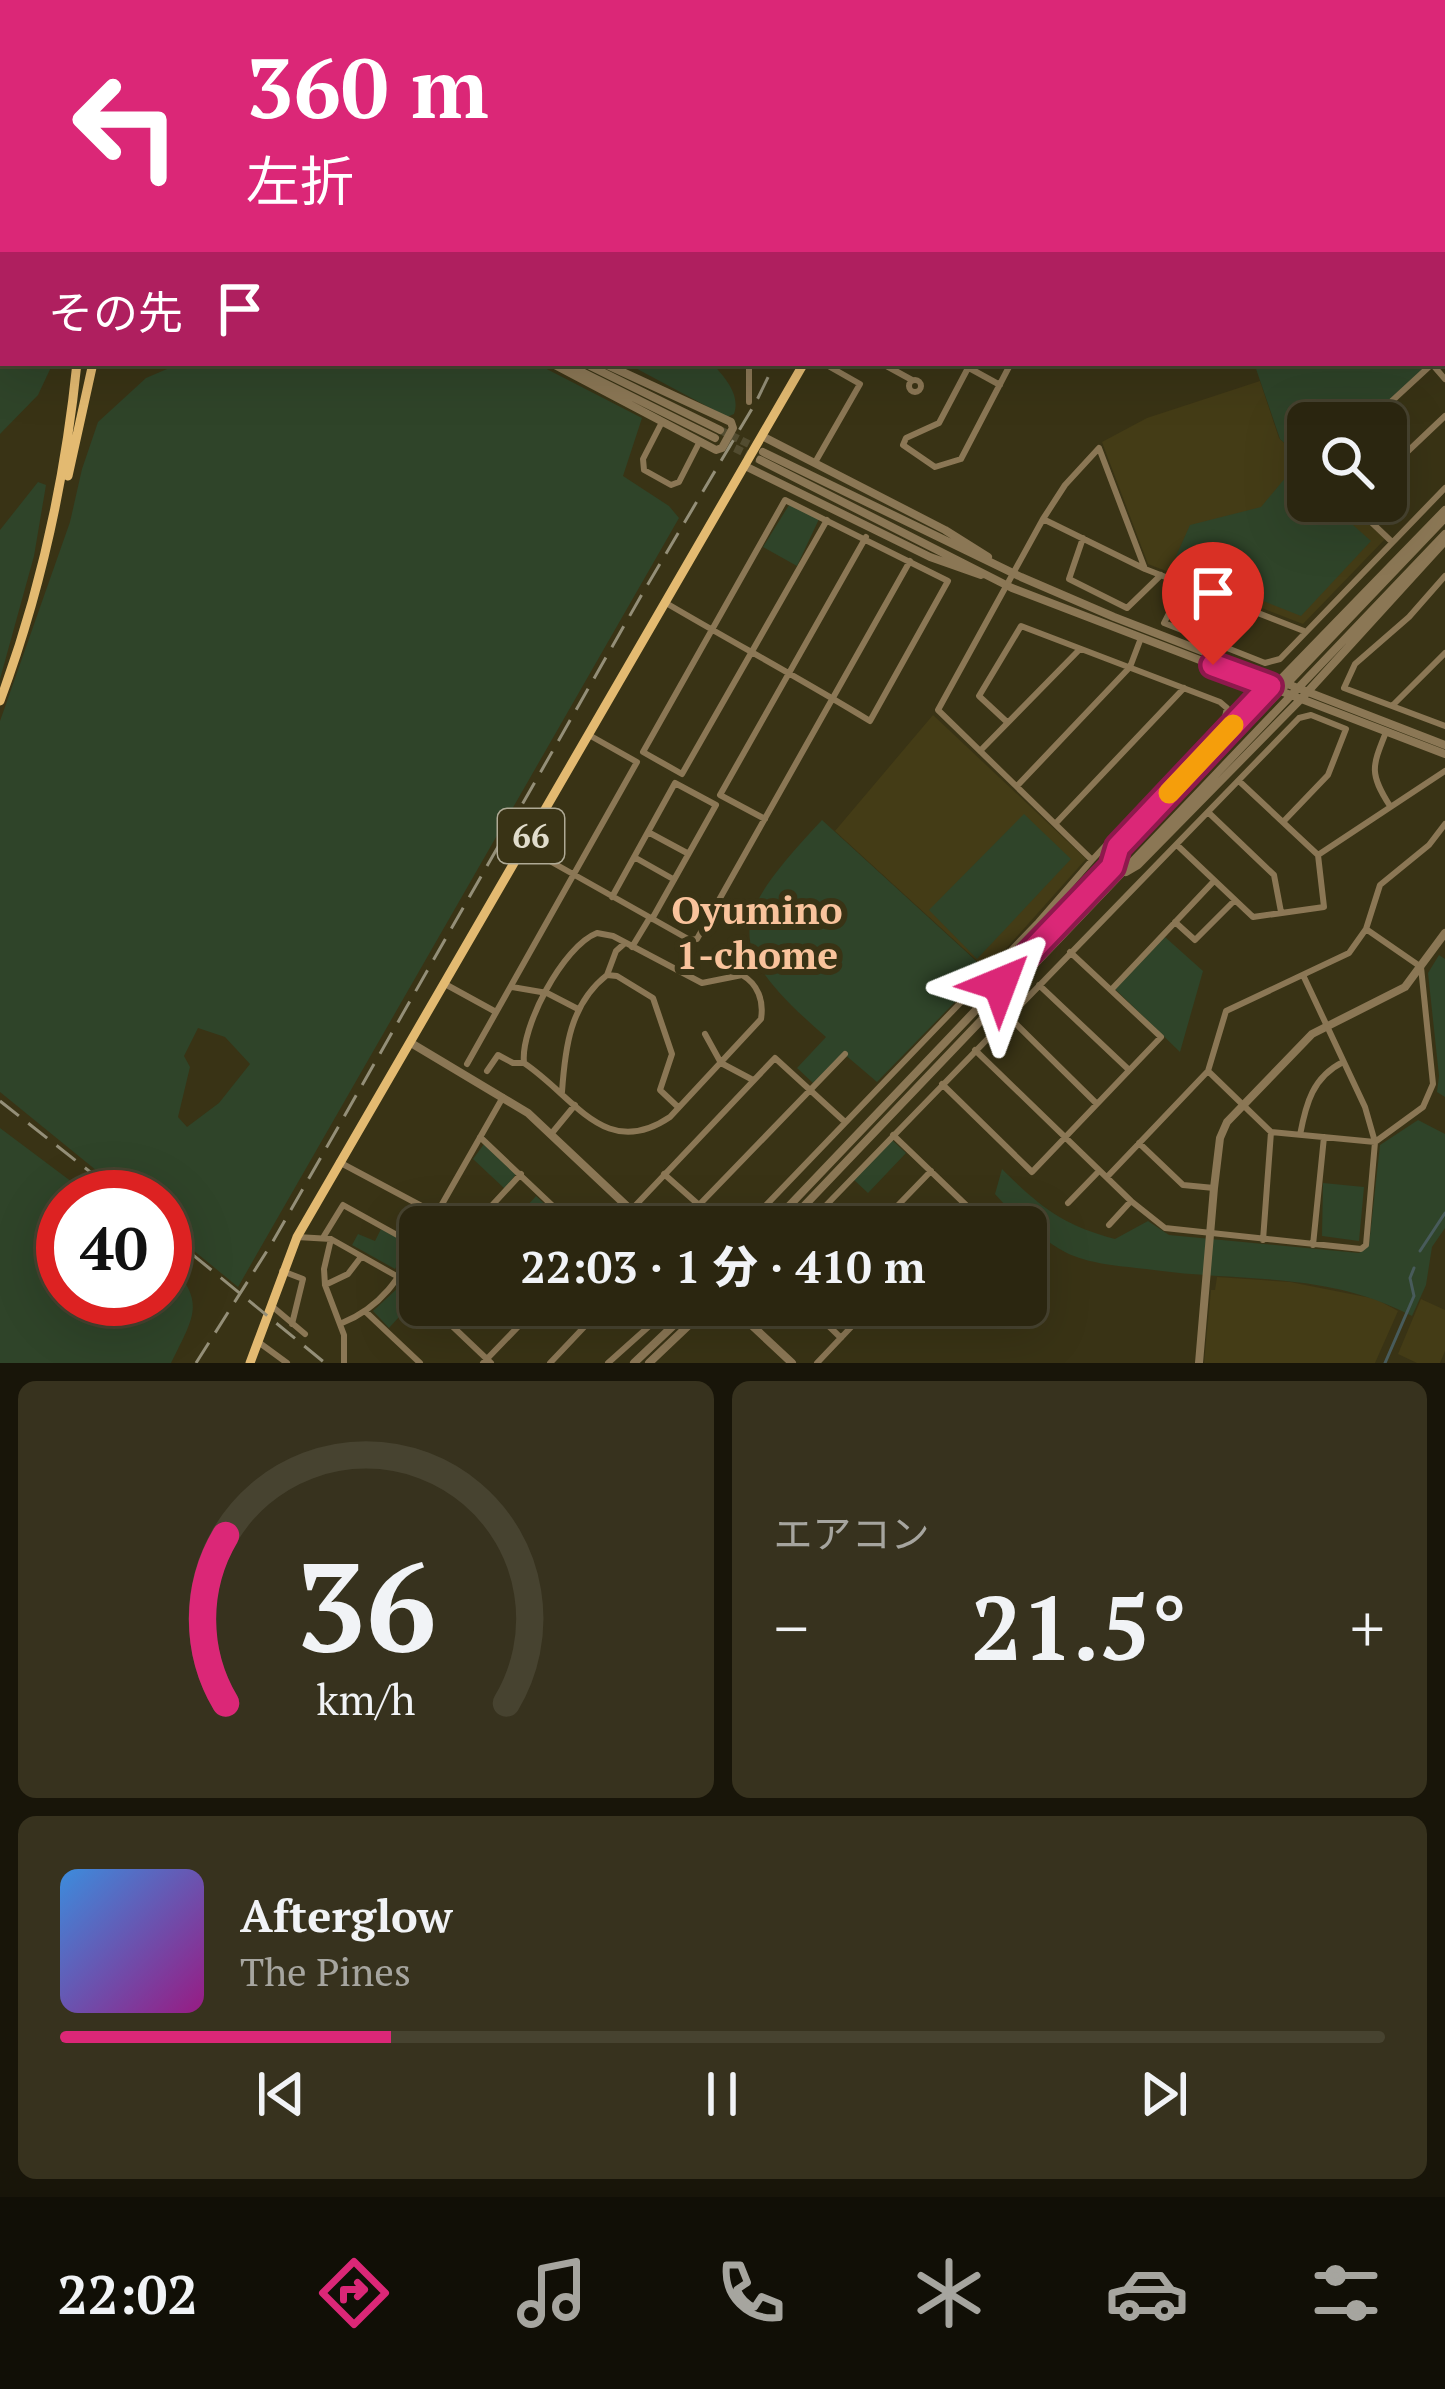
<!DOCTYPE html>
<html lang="ja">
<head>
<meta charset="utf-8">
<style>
	body { margin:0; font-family:"PT Serif","Noto Sans JP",serif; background:#37321e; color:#f1f3f6; height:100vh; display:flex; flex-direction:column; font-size:45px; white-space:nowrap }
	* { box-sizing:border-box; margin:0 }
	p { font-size:39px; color:#a6a59f }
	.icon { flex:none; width:66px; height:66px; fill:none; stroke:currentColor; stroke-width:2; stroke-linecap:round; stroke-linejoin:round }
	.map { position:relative; height:1363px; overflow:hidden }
	.side { display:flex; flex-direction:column; gap:18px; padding:18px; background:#181509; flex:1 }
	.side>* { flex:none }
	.banner { position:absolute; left:0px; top:0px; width:1446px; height:366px; box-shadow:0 12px 48px #0002,0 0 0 3px #474330; background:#db2777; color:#fff; overflow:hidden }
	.controls { position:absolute; left:1287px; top:402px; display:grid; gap:24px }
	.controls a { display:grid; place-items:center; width:120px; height:120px; border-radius:18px; background:#2b2610; box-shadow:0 12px 48px #0002,0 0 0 3px #474330; font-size:60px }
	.speed { position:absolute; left:36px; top:1170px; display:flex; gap:24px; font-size:60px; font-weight:700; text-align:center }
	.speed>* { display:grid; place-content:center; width:156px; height:156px; border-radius:50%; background:#2b2610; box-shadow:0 12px 48px #0002,0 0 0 3px #474330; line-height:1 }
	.speed .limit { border:18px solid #d22; background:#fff; color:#111 }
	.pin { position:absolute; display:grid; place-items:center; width:102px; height:102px; color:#fff; margin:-123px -51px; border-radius:50% 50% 50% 0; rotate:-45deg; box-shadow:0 0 12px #0007 }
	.pin .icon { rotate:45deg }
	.me { position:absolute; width:132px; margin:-66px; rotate:44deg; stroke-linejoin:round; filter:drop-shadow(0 0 9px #0008) }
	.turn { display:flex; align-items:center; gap:42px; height:252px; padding:0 48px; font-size:54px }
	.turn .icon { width:156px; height:156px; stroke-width:2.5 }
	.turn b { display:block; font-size:84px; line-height:102px }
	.then { display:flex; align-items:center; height:114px; padding:0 48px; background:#0003; gap:24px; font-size:45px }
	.big { font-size:90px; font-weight:800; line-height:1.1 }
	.side .tile { flex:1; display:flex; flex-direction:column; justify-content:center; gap:18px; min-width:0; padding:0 42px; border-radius:18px; background:#37321e }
	.side .dial { align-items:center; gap:0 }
	.dial svg { height:312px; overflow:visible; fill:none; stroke:#474330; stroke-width:7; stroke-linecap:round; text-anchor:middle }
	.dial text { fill:#f1f3f6; stroke:none }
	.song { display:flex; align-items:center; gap:36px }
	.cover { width:144px; height:144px; border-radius:18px; background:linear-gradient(135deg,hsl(210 70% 55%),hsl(310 70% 35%)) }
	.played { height:12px; border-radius:6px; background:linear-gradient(90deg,#db2777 25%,#474330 25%) }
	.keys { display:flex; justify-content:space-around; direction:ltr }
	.heat { display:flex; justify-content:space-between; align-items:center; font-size:66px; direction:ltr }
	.side .tiles { flex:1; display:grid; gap:18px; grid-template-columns:1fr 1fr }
	.tile:last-child { grid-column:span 2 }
	.trip { position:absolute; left:399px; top:1206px; width:648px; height:120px; border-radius:18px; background:#2b2610; box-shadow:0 12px 48px #0002,0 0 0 3px #474330; font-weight:800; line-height:120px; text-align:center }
	.tab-bar { display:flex; height:192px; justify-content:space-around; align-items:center; background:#110f06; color:#a6a59f }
	.tab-bar .icon { width:84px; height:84px }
	.tab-bar .current { color:#db2777 }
	.tab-bar b { font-size:54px; color:#f1f3f6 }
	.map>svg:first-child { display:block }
	.built { fill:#443c16 }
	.green { fill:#2f4429; fill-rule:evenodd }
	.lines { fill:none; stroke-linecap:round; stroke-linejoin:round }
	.stream { stroke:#485b5b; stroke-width:3 }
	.tertiary-tunnel { stroke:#524c30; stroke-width:8; stroke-dasharray:8 4; stroke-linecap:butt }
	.minor { stroke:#8b7755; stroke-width:6 }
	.tertiary { stroke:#8b7755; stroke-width:8 }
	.primary { stroke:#e3ba71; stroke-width:9 }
	.rail { stroke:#948f78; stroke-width:3; stroke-dasharray:24 12; stroke-linecap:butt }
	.route-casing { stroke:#8e194d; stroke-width:30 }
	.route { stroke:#db2777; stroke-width:21 }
	.slow { stroke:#f59e0b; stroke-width:21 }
	.labels { text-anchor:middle; stroke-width:12; stroke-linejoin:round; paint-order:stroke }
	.shield { fill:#393315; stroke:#afaa95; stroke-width:3 }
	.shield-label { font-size:33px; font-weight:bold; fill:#e1ddcc }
	.neighbourhood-label { font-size:39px; font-weight:bold; fill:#f9c39c; stroke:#393315 }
</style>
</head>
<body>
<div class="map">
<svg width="1445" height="1363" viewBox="0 0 1445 1363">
	<rect width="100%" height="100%" fill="#393315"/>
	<path class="built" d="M1260,381L1279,438L1308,467V501H1344L1385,539L1303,624L1148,564L1102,442L1147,418Z
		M933,715L1086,859L987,970L835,831Z
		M1217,1277L1290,1282L1376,1299L1398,1311L1375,1363H1204L1211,1290H1215Z
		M1421,1299L1445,1310V1351L1440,1363H1417L1398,1354Z"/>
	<path class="green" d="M0,92L3,363H53L38,395L0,434Z
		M181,363H535L642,418L623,476L669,506L679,518L238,1287L165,1227V1197H129L0,1092V721L70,522L82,469L98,422L146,378ZM198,1028L225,1037L250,1064L219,1103L187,1127L178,1117L190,1067L184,1056Z
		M626,363H712C724,377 741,394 734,414L727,417Z
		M1254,363H1430L1364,423H1308V465L1280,439Z
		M1291,471L1308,486V501H1326L1371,541L1301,616L1172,565L1190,525L1261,507Z
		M38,482L46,485L34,556L0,679V530Z
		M789,505L819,519L797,566L763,547Z
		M1024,814L1071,859L977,959L929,910Z
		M822,820L986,970L877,1082L843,1053L813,1083L797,1068L826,1037C719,944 730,919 822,820Z
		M1165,937L1203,971L1180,1052L1115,989Z
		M1439,955L1445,959V1097L1437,1092L1439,1076L1428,973Z
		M1418,1120L1445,1134V1228L1432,1247L1426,1285L1412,1316C1325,1270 1242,1283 1146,1269C1120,1266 1088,1264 1065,1252C1040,1239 1013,1215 995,1194L1002,1169C1040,1207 1063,1225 1115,1239L1148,1221L1169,1235L1359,1253L1369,1245L1380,1145Z
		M0,1128L92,1197H63V1299H165V1259C207,1301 195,1314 171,1363H0Z
		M891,1139L906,1153L868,1193L853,1179Z
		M484,1144L516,1174L505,1189L473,1159Z
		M1323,1183L1364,1187L1359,1241L1322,1236Z
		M536,1196L550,1209L533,1227H512L510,1225Z
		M381,1229L409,1244L395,1269L352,1245L358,1234L375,1241Z
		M402,1284L417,1297L389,1328L373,1311Z"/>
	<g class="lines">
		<path class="stream" d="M1420,1251L1445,1213
			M1385,1363L1414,1296L1410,1278L1414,1268"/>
		<path class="tertiary-tunnel" d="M720,430L757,448
			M724,443L760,460"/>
		<path class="minor" d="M339,0L340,3
			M374,0L375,3
			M469,0L470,3
			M515,0L516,3
			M534,0L536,3
			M1091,0L1094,3
			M1356,0L1357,3
			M417,3L422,0
			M573,3L576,0
			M815,3V0
			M1026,3L1029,0
			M1182,3L1194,0
			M1443,146L1445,149
			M1443,201L1445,199
			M749,363V402
			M881,363L912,380
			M960,363L1000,385
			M968,368L939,423L906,438L903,445L935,467L961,459L1011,363
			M909 386a6 6 0 1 1 12 0a6 6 0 1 1-12 0Z
			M662,422L643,459L644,470L671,485L679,482L700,441
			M1368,423L1432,364L1445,379
			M817,459L860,384L823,363
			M1386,472L1445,416
			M1349,501L1391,541
			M1043,519L1145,569L1304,631
			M1083,538L1069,579L1127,608L1161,575
			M1445,576L1409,617L1355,664L1344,688L1445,726
			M1184,584L1164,623L1265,663L1280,659L1445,488
			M666,603C734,643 803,680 870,721L948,581L785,500L643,752L682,774L827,520
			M1393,705L1445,653
			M1007,722L979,696L1021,626L1220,702L1227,708L1225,717L1092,860
			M1386,732C1372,767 1369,773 1390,806
			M980,751L1080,649
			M1018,785L1130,667L1141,638
			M1209,813L1274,875L1281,912
			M765,819L720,795L866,537
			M1056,823L1184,688
			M648,832L687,853
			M1177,845L1253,917L1324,907L1318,855L1239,781
			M525,847L690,940L697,939L910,561
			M1318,855L1445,771
			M634,857L673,879
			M612,897L675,783L716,805L652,919
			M1175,922L1195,940L1235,900
			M597,933L613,936L702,983L742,975C758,984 764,1001 761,1019L670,1117C605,1161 575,1097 524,1063C520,1028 563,946 597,933Z
			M632,947L649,919
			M607,975L616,951L625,943
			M445,984L496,1012
			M1039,985L1128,1069
			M512,987L547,993L576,1008
			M1111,990L1214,881
			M1008,1016L1097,1104
			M705,1034L721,1063L753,1080
			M975,1050L1131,1201L1165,1228L1361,1249L1366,1245L1375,1142L1365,1107L1303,975
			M467,1064L637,762L589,735
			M487,1071L498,1055L513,1063H524
			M1208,1071L1271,1132L1375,1142L1423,1107L1433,1084L1421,967L1366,929
			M942,1084L1032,1172L1161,1037L1070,952
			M562,1092C565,1048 570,1004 607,975L617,976L653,998L672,1054L660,1090L678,1107
			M552,1133L575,1105
			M893,1135L967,1206L947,1227
			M1300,1135C1306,1103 1313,1077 1343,1062
			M480,1137L575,1227
			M1139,1143L1183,1185L1214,1188
			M339,1162L461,1227
			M664,1174L699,1205
			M1107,1177L1208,1071L1226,1011L1349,953L1366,929L1380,885L1429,845L1445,824
			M1068,1203L1099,1171
			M1109,1225L1131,1201
			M429,1227L503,1097
			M472,1227L521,1174
			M543,1227L559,1211
			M615,1227L775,1058L845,1122
			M722,1227L699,1205L845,1054
			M745,1227L1038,922L1092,860L938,710L1043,519L1065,485L1099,448L1145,569
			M805,1227L1299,718L1311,715L1346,729L1328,775L1283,822
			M877,1227L931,1171
			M324,1236L343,1205L417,1246
			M297,1237L331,1239L400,1278L420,1296
			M331,1239L324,1269L325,1285L344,1335V1363
			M1263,1240L1271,1132
			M1313,1245L1324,1137
			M282,1271L303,1279L292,1324
			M325,1285L348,1274L361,1257
			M430,1305L491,1363
			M807,1305L841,1338
			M273,1307L305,1334
			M367,1313L420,1363
			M342,1323C382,1307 399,1278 420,1242
			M450,1324L468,1305
			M257,1341L287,1363
			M483,1363L539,1305
			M550,1363L605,1305
			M608,1363L665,1312L657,1305
			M817,1363L872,1305"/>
		<path class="tertiary" d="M1293,0L1294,3
			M1304,0L1305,3
			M1404,0V3
			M876,3L877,0
			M0,72L3,73
			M0,84L3,85
			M1443,283L1445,286
			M1443,300L1445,303
			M551,363L716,450L722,448L733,428L731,422L603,363
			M564,363L715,438
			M584,363L720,430
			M762,436L945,530L988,557
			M763,452L1021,577L1114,617L1445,745
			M760,460L1012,588L1445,754
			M745,466L930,557L981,575
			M1112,865L1118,847L1445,510
			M1126,872L1138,865L1301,699L1445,541
			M411,1043L528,1113L649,1227
			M769,1227L1445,518
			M784,1227L1445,534
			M730,1305L792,1363
			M634,1363L695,1305
			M649,1363L710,1305
			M1199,1363L1214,1188L1220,1138L1227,1122L1312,1034L1405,987L1445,933"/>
		<path class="primary" d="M954,3L957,0
			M68,476L93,363
			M0,701C41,591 65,480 77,363
			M250,1363L297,1237L804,363"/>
		<path class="rail" d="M918,3L920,0
			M0,1101L122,1197
			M165,1232L325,1363
			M196,1363L272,1243L645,589L756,402L775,363"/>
	</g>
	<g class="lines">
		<g class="route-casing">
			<path id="route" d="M1000,984L1112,867L1118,847L1270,686L1213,665"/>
		</g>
		<use href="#route" class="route"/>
		<path class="slow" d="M1169,793L1233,725"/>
	</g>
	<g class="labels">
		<rect class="shield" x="498" y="809" width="66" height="54" rx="9"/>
		<g class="shield-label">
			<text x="531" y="848">66</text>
		</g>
		<g class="neighbourhood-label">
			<text x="757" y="924">Oyumino<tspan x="757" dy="45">1-chome</tspan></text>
		</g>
	</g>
</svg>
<div class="controls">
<a><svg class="icon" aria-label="search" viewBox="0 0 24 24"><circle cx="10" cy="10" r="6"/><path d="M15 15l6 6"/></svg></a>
</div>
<div class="speed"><div class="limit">40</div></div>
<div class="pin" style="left:1213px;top:665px;background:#d93025"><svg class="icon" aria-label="arrive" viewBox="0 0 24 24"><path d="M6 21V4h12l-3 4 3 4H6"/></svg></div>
<svg class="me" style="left:1000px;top:984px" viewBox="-20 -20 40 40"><path d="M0-17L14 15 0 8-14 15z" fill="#db2777" stroke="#fff" stroke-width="4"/></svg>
<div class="trip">22:03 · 1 分 · 410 m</div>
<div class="banner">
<div class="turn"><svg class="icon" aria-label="left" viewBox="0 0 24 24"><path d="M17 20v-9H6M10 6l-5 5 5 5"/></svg><div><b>360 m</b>左折</div></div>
<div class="then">その先<svg class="icon" aria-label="arrive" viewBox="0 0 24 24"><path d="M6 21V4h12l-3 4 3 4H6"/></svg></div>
</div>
</div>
<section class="side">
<div class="tiles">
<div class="tile dial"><svg viewBox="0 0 100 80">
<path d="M14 69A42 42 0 1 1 86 69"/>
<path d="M14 69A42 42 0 0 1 14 26" stroke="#db2777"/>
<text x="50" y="56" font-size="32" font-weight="700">36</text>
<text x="50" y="72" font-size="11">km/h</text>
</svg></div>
<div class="tile"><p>エアコン</p>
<div class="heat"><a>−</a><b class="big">21.5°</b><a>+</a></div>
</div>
<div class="tile">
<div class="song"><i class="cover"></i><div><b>Afterglow</b><p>The Pines</p></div></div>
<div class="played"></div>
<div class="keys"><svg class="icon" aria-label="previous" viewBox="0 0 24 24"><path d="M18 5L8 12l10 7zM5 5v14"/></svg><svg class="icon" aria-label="pause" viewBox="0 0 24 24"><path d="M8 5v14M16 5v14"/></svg><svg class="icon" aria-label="next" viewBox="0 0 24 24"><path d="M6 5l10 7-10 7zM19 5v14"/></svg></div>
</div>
</div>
</section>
<nav class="tab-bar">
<b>22:02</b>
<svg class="icon current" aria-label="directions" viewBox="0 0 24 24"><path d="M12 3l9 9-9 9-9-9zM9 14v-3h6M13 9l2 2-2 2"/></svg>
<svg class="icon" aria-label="music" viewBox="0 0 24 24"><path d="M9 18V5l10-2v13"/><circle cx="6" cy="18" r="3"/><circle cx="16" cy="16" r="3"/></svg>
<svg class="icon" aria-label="phone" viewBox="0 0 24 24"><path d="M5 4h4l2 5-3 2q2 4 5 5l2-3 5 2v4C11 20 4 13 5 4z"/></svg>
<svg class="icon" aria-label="climate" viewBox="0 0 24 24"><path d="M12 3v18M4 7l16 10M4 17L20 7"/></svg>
<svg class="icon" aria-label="car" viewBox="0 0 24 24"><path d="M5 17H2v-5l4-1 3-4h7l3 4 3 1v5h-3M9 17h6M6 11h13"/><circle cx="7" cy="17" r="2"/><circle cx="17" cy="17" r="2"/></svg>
<svg class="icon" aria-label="filters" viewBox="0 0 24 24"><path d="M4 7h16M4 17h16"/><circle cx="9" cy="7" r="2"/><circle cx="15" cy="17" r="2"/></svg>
</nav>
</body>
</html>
